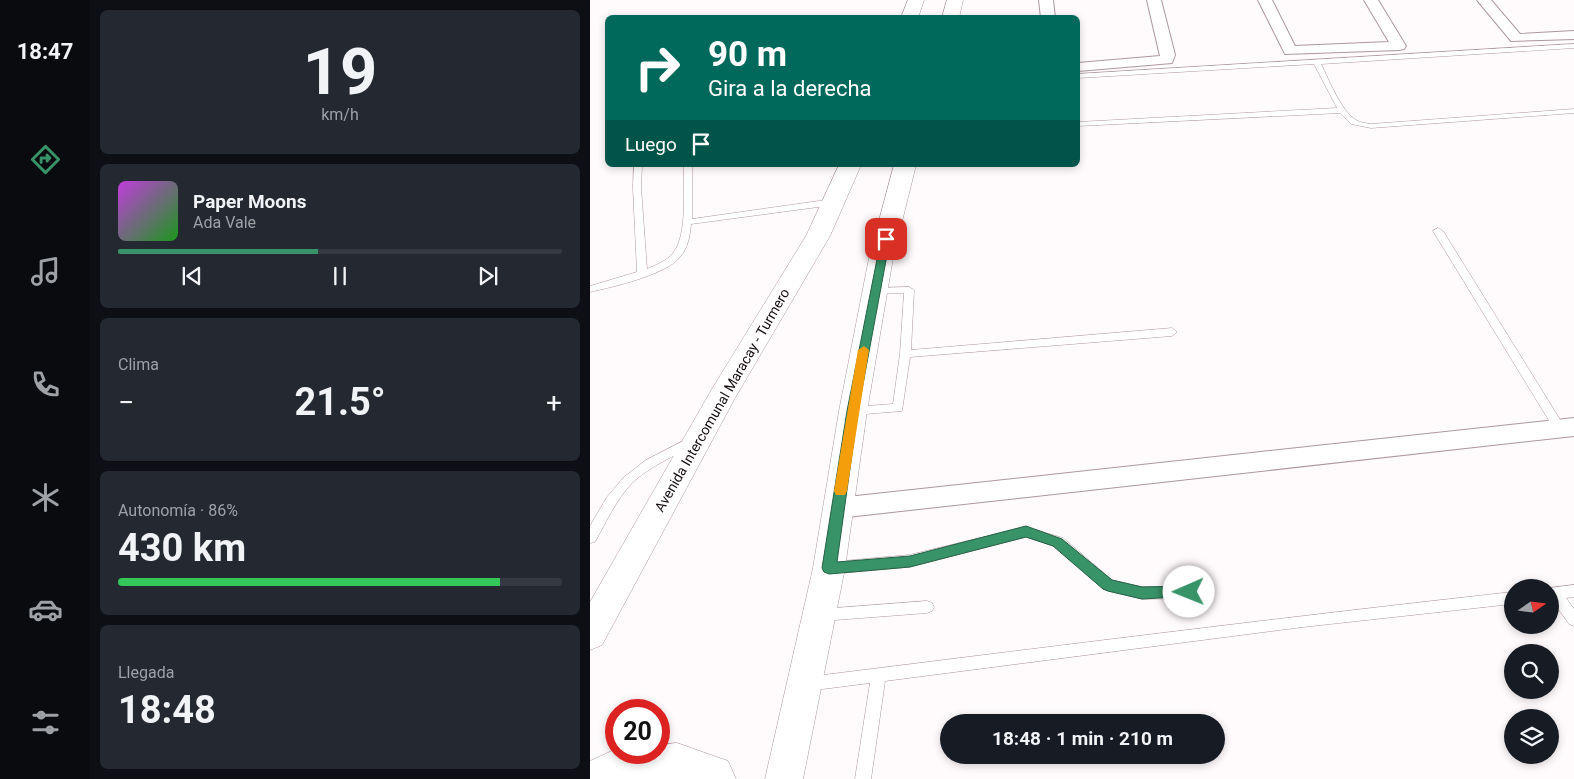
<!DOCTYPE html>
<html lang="es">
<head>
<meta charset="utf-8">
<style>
	body { margin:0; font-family:Roboto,sans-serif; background:#242831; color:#f1f3f6; height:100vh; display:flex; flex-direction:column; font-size:19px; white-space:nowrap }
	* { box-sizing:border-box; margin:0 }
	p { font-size:16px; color:#9ea1a6 }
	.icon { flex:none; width:28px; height:28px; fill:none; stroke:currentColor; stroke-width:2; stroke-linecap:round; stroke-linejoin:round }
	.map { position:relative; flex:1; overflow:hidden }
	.details { display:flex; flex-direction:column; gap:10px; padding:10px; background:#0d0f14; width:500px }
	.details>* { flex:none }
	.hud { position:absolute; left:15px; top:15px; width:475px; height:152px; border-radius:8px; box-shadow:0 2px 8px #0003; background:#00695c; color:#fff; overflow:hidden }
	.needle { width:32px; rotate:76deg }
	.controls { position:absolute; left:914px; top:579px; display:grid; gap:10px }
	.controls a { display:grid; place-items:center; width:55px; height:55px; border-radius:50%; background:#171b24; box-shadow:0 2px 8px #0003; font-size:25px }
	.speed { position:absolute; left:15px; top:699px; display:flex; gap:10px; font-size:25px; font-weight:700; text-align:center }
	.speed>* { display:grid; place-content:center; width:65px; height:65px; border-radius:50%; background:#171b24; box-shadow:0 2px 8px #0003; line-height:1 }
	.speed .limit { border:8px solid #d22; background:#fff; color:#111 }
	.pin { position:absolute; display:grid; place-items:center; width:42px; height:42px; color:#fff; margin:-21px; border-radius:10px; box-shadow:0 2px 8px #0006 }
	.me { position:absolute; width:55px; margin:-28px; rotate:269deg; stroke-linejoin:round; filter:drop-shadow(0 0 4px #0008) }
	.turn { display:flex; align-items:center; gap:18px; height:105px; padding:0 20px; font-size:22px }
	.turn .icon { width:65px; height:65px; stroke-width:2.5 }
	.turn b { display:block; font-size:35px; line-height:42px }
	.then { display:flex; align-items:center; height:48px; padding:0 20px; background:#0003; gap:10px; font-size:19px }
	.big { font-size:38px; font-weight:700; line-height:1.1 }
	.details .card { flex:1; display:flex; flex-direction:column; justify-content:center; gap:8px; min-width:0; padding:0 18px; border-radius:8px; background:#242831 }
	.details .dial { align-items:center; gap:0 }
	.dial b { font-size:65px; line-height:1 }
	.song { display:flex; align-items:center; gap:15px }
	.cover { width:60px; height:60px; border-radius:8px; background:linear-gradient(135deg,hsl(290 70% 55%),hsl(120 70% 35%)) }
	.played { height:5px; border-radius:2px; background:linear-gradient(90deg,#389369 45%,#363941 45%) }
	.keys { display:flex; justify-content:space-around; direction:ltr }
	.heat { display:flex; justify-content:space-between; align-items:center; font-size:28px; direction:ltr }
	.charge { height:8px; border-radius:4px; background:linear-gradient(90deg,#34c759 86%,#363941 0) }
	.trip { position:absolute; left:350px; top:714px; width:285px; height:50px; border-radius:25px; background:#171b24; box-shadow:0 2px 8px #0003; font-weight:700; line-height:50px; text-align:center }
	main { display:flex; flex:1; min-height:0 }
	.dock { display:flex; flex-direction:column; width:90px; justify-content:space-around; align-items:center; background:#090b0e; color:#9ea1a6 }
	.dock .icon { width:35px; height:35px }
	.dock .active { color:#389369 }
	.dock b { font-size:22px; color:#f1f3f6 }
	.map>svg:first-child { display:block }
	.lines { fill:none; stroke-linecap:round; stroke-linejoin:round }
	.service-casing { stroke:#ae97a0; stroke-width:1 }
	.minor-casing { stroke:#ae97a0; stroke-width:2 }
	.primary-casing { stroke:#ae97a0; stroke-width:1 }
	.service { fill:#fff; fill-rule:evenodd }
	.minor { fill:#fff; fill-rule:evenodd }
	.primary { fill:#fff; fill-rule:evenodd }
	.route { fill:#389369; stroke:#246044 }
	.slow { fill:#f59e0b }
	.labels { text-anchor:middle; stroke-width:5; stroke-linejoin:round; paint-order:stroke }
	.street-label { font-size:14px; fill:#160e11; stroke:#fff }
</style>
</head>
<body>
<main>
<nav class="dock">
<b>18:47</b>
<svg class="icon active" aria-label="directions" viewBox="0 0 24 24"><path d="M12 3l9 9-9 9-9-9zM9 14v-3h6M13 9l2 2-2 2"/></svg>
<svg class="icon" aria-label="music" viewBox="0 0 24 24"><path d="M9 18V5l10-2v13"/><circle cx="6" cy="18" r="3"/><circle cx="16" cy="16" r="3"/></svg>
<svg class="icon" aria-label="phone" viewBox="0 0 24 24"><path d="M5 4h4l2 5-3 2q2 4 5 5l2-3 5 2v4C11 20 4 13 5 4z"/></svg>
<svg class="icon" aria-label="climate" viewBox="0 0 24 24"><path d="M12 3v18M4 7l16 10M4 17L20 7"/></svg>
<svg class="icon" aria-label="car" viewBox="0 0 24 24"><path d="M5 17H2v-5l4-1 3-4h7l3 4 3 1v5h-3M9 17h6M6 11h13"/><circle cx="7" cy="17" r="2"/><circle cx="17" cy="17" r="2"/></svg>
<svg class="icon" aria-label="filters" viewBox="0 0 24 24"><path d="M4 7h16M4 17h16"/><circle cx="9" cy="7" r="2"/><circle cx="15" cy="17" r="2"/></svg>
</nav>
<section class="details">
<div class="card dial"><b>19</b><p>km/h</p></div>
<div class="card">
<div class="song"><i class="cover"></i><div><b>Paper Moons</b><p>Ada Vale</p></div></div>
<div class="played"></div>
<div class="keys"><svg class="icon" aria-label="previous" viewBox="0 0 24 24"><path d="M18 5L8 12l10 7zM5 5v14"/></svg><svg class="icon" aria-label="pause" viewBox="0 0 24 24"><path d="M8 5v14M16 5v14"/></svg><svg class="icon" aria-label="next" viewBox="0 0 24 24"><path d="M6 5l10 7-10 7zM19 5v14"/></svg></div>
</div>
<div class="card"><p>Clima</p>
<div class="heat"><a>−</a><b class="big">21.5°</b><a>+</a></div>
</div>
<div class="card"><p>Autonomía · 86%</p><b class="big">430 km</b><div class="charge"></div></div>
<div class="card"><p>Llegada</p><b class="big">18:48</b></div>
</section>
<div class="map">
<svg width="984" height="779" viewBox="0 0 984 779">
	<rect width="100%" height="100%" fill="#fffafc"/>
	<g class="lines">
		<g class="service-casing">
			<path id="service" d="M984,44V48L731,64C739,80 751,111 766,120C770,123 776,123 781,124L984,109V113L781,128L761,124L750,113L488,126V122L747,108L724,64L488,78V74Z
				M44,165H52L51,188L57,269C66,265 77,261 83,253C98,235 93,188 94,165H102V219L243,199L248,202L243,205L101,224C100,236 98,248 90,257C76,275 22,287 0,292V286L47,272L43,188Z
				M848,228L853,231L974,426L976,429L974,432H966L843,231Z
				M319,287L324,290L321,350L582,328L587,332L582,336L320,357L312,411L263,415L259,414L257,411L259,408L263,407L303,404L310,354L314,293L285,294L280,291L285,288Z
				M101,437L105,439L107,442L105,445C84,456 60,466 42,483C26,500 16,522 5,542L0,543V526L17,497L34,477L56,460Z
				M436,527L473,538L522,580L552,587L615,586L620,588L622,592L620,596L615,598L552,599L518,591L513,589L464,546L436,537L319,567L241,574L236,572L234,568L236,564L241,562L319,555Z
				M984,585V597L976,598L984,609V626L979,624L962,600H960V588Z
				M922,592V604L713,627L295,681L281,779H265L280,683L217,691L212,689L210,684L212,679L217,677C451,648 687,618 922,592Z
				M337,601L342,603L344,607L342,611L337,613L232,621L227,619L225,615L227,611L232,609Z"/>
		</g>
		<g class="minor-casing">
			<path id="minor" d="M449,0H463L465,18H451Z
				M557,0H571L585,55L582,63L488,71V63L570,56Z
				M668,0H682L705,46L799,42L774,0H788L816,46L814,49L809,50L695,54Z
				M887,0H901L930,34L984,31V39L921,41Z
				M984,418V436L248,518L239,515L235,508L239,501L248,498Z"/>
		</g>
		<g class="primary-casing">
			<path id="primary" d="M318,0H334L328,18H311Z
				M357,0H373L369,18H352Z
				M249,165H271L240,236L145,398L12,645L0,650V602L122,389L216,236Z
				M304,165H326L303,258L277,411L255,568L213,779H175L223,568L249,411L279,258Z
				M87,743L138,761L146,779H0V761L26,749V752H69V745Z"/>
		</g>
		<use href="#service" class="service"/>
		<use href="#minor" class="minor"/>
		<use href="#primary" class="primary"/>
	</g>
	<path class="route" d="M296,236L300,239L268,411L247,562L320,556L436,526L472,539L522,580L552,587L599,586L604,588L606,592L604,596L552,599L518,591L513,589L463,546L436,537L320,567L239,574L234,572L232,568L257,411L291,239Z"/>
	<path class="slow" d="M274,346L279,350L257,491L255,495H246L244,491L268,350Z"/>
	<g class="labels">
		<g class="street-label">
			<text transform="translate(132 400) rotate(-60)" y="5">Avenida Intercomunal Maracay - Turmero</text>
		</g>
	</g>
</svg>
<div class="controls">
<a><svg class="needle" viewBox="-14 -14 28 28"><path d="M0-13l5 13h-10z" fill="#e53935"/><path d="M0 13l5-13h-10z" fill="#9ea1a6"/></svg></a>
<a><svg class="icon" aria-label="search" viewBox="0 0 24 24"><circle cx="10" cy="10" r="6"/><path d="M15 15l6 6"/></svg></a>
<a><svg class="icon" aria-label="layers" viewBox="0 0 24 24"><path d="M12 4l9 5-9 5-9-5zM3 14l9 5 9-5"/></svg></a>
</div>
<div class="speed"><div class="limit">20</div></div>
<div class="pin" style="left:296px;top:239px;background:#d93025"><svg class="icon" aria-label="arrive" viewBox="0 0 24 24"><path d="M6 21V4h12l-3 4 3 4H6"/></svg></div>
<svg class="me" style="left:599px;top:592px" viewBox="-20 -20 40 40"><circle r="19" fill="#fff"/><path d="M0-13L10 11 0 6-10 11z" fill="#389369"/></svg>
<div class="trip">18:48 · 1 min · 210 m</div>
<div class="hud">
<div class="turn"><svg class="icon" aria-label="right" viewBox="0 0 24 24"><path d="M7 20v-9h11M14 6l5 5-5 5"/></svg><div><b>90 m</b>Gira a la derecha</div></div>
<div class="then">Luego<svg class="icon" aria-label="arrive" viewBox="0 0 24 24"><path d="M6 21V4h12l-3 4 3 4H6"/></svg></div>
</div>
</div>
</main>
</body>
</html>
